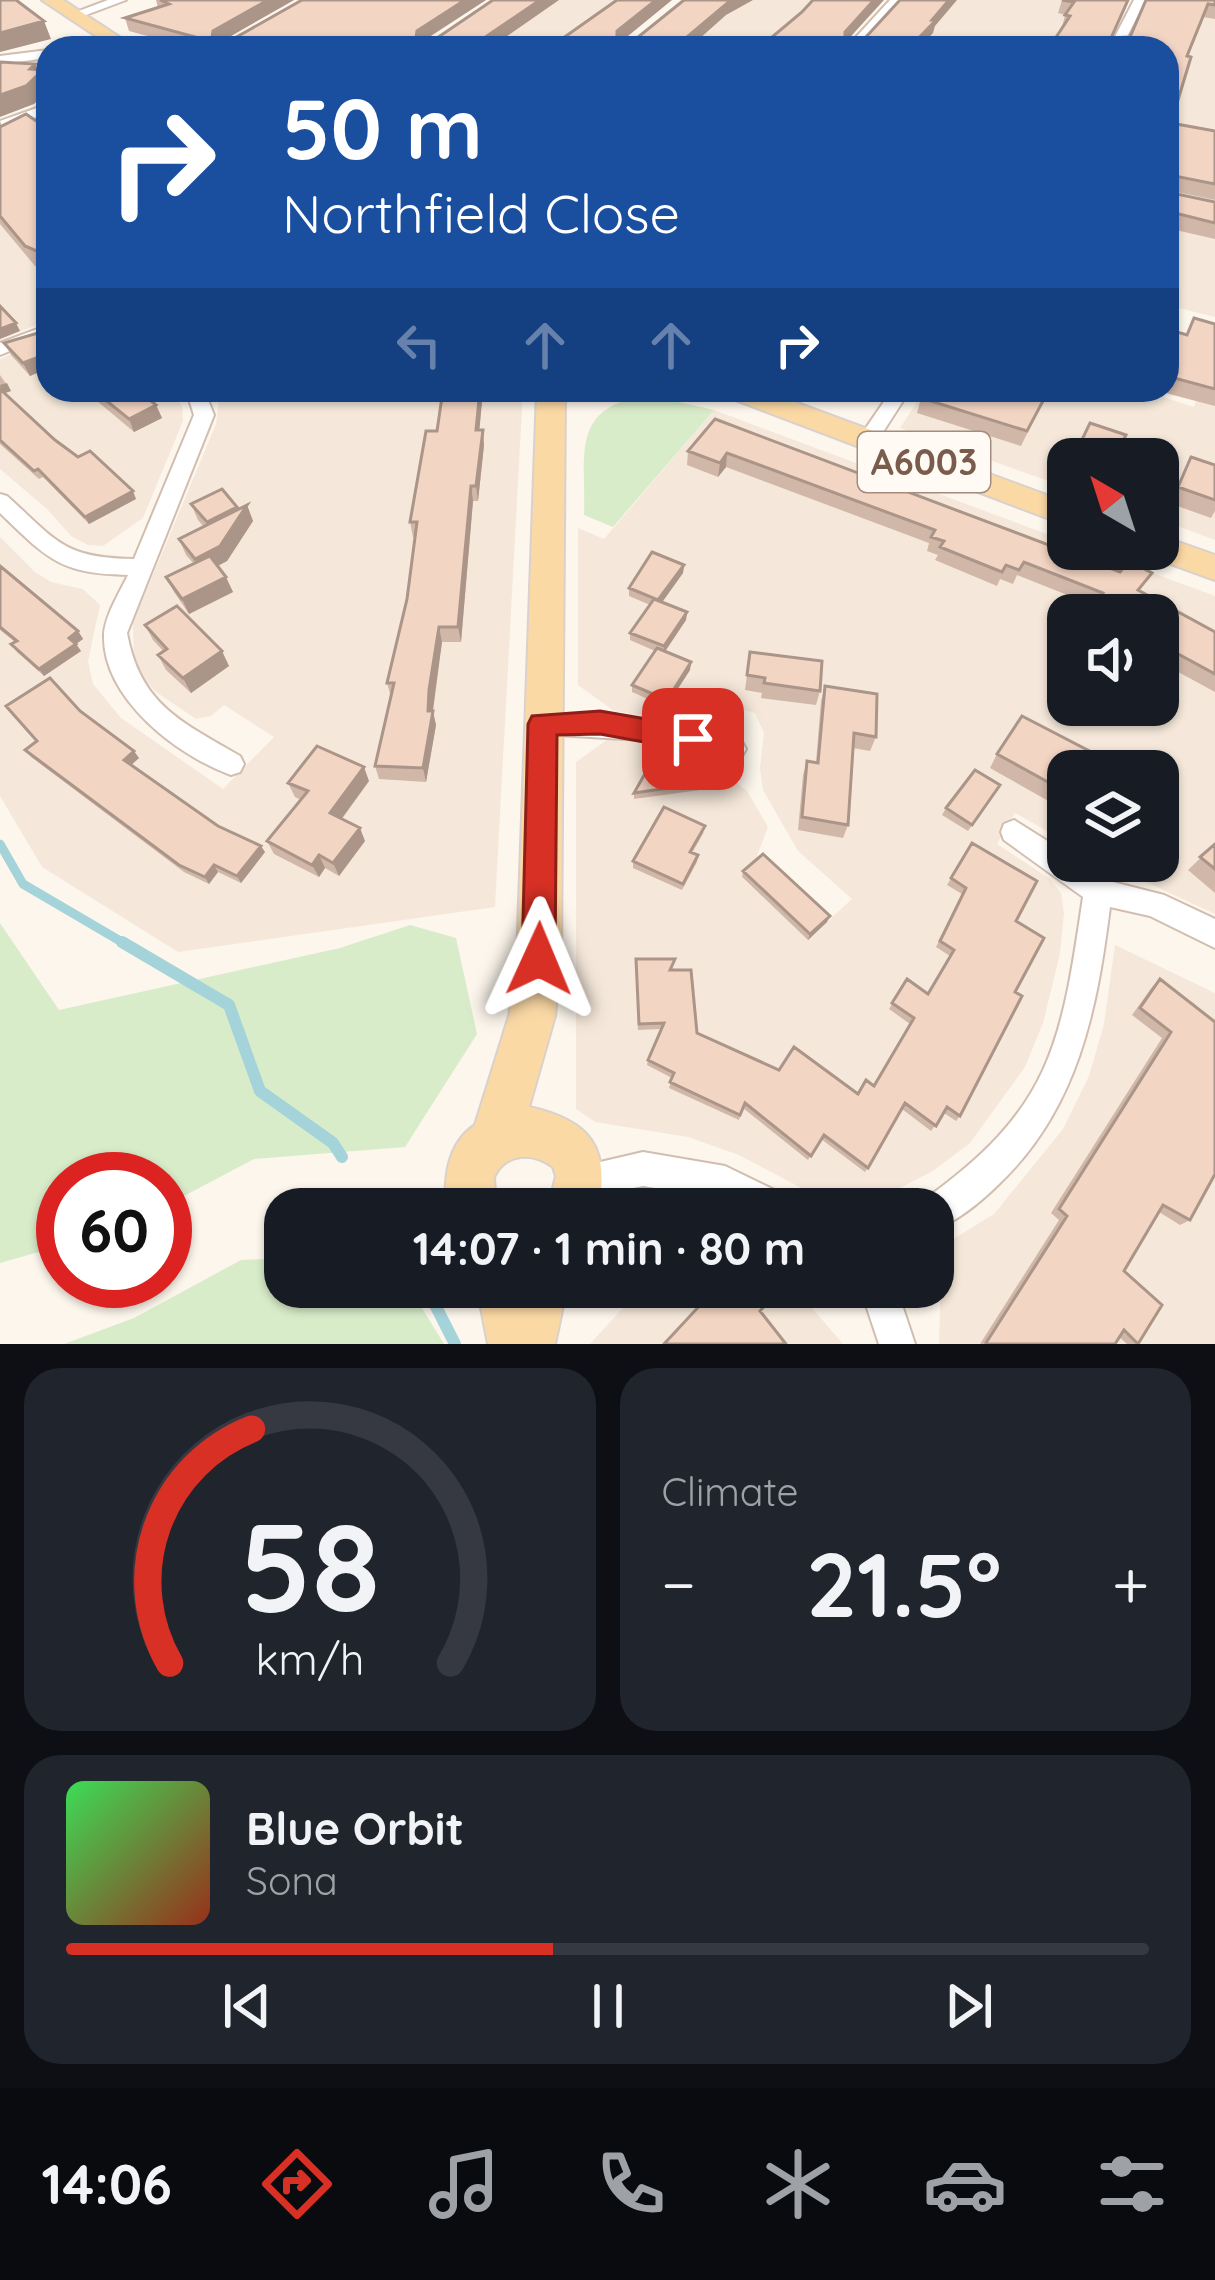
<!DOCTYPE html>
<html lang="en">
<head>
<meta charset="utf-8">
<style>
	body { margin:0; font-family:Quicksand,sans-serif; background:#20242c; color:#f1f3f6; height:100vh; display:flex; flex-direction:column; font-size:45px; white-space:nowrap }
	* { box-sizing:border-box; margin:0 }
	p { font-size:39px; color:#9ea1a6 }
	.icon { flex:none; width:66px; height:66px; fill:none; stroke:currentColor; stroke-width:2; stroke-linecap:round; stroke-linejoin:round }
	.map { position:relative; height:1344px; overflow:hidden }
	.details { display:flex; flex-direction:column; gap:24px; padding:24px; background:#0d0f14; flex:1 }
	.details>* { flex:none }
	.guide { position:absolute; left:36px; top:36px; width:1143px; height:366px; border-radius:36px; box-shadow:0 3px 9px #0004; background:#1a4fa0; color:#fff; overflow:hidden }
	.needle { width:78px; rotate:321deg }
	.tools { position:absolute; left:1047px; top:438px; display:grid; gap:24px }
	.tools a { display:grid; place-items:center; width:132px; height:132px; border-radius:24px; background:#171b24; box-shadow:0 3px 9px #0004; font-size:60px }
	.speed { position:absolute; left:36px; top:1152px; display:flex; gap:24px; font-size:60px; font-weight:700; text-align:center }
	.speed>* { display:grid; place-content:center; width:156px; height:156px; border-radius:50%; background:#171b24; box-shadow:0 3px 9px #0004; line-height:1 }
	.speed .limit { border:18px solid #d22; background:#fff; color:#111 }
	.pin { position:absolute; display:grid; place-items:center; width:102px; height:102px; color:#fff; margin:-51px; border-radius:24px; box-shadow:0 6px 18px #0006 }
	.me { position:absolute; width:132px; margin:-66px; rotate:1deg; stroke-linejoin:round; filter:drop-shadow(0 0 9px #0008) }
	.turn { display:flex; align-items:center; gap:42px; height:252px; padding:0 48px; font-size:54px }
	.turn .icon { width:156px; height:156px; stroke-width:2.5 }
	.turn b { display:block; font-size:84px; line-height:102px }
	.lanes { display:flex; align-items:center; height:114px; padding:0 48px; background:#0003; justify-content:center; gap:60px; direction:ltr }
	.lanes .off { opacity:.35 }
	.big { font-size:90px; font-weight:700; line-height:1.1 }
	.details .widget { flex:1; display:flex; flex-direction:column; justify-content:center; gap:18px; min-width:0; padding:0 42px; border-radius:36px; background:#20242c }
	.details .dial { align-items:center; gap:0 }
	.dial svg { height:312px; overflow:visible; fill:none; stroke:#363941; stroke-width:7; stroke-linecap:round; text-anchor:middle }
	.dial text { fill:#f1f3f6; stroke:none }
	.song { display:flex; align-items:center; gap:36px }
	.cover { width:144px; height:144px; border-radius:18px; background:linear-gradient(135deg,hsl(130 70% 55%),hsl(10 70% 35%)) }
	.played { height:12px; border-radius:6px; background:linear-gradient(90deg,#d93025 45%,#363941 45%) }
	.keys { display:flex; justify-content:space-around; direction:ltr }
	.heat { display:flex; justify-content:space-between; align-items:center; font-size:66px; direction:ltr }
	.details .tiles { flex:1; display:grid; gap:24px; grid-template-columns:1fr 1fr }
	.widget:last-child { grid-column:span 2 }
	.trip { position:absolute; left:264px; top:1188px; width:690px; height:120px; border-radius:36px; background:#171b24; box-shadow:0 3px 9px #0004; font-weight:700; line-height:120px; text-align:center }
	.menu { display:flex; height:192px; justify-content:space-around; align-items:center; background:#090b0e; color:#9ea1a6 }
	.menu .icon { width:84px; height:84px }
	.menu .active { color:#d93025 }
	.menu b { font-size:54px; color:#f1f3f6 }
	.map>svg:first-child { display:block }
	.residential { fill:#f5e8da; fill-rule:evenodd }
	.green { fill:#d8ecc9 }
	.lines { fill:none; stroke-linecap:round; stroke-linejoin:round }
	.stream-far1 { stroke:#a5d3da; stroke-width:9 }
	.stream { stroke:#a5d3da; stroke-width:12 }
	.minor-casing { stroke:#d1beb0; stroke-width:4 }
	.primary-casing { stroke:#dad1cd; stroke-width:4 }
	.minor { fill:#fff; fill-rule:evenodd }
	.primary { fill:#fbd9a5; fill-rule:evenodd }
	.wall { fill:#d1b7a8 }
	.shaded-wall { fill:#aa9588 }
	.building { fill:#f3d5c3; stroke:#aa9588; stroke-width:3 }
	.route { fill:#d93025; stroke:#8d1f18; stroke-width:3 }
	.labels { text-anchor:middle; stroke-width:9; stroke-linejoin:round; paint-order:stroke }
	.shield { fill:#fffaf3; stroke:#a28b7f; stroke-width:3 }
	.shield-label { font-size:36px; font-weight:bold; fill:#7a5c4d }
</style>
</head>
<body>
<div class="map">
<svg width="1215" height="1344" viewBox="0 0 1215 1344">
	<rect width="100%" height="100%" fill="#fdf6ec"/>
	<path class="residential" d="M517,0H667L606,48H445Z
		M702,0H879L834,48H643Z
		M910,0H1124L1098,48H868Z
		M1215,0V200L1167,189V48H1130Z
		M48,118V320L0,340V135Z
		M1167,207L1215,218V317L1167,305Z
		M48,339V390H172L182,406L183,421L143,518L103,546L88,545L71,536L47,509L0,469V359Z
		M1215,351V540L1158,519V459H1068V488L900,428L925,390H1141L1194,407Z
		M215,390H523L495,907L178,952L42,867L0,796V537L35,572L51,582L83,589L100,605L88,661L93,684L121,718L223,789L274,737L224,705L211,716L196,719L156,692L134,668L133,623L216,424L219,399Z
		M714,410L1068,542V549H1088L1215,596V914L1101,861H1158V771H1068V843L1015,813L997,844L1050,879L1061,893L1064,913L1060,954L1043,1023L1025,1067L970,1143L933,1171L896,1190L851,1199L807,1191L739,1155L688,1137L595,1122L576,1109V762L608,739L662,746L707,760L747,791L768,827L757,856L761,860L742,878L808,939L852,899L798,851L763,790L760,768L764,733L755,713L739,709L704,726L614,711L578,685V528L604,539ZM1068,615H1158V705H1068Z
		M1115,945L1215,993V1344H939L942,1246L994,1214L1063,1129L1089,1076L1104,1024Z
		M642,1287H794L843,1344H590Z"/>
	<path class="green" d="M649,395L714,410L613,527L584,515C586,451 570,407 649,395Z
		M0,923L59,1010L340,948L410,925L456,938L477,1034L405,1147L254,1159L165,1206V1179H63V1245L0,1263Z
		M285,1258V1287H409L444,1344H64L134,1318L241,1260Z"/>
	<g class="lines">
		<path class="stream-far1" d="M0,844L23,884L127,945"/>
		<path class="stream" d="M122,942L229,1005L260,1091L333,1143L342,1157
			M426,1287L455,1344"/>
		<g class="minor-casing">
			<path id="minor" d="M108,0H126L78,18L68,15Z
				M890,0H903L859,48H846Z
				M1134,0H1146L1121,48H1109Z
				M113,36L117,37V43L83,48Z
				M48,50V58L0,64V56Z
				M48,104V113L0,130V121Z
				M48,325V336L0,355V343Z
				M186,390H204L214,415L127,633C140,705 182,722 240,756L244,764L240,772L231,775C178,756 103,699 104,636C104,617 120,592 128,575C59,574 47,558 0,513V494L7,496C57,541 63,558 134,559L194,415Z
				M892,390H910L874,446H860L857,441Z
				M542,714C607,713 670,723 733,738L742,742L746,749L742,756L733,760L639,740L542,734L533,731L530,724L533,717Z
				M1014,820L1068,854V861H1078L1105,880L1164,895L1215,919V948L1150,916L1110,907C1097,1010 1078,1108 1000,1183C982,1201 957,1221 933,1231V1209H918L921,1202C1051,1110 1061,1047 1083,897L1004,840L1001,832L1004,824Z
				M643,1152L725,1166L789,1197L794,1209H741L722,1199L643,1186L578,1199L566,1194L561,1182L566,1170Z
				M860,1287H896L915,1344H879Z"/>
		</g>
		<g class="primary-casing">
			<path id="primary" d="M42,0H63L136,48H114Z
				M537,390H565L561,959L555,1016L529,1107C589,1120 611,1147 598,1209H548L556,1176L553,1167C533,1152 506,1152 494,1177L496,1209H446C444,1178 447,1144 475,1125L509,1016L517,959Z
				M721,390H762L1068,503V526L725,396Z
				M1158,535L1215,555V580L1146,555L1143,549H1158Z
				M477,1287H567L555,1344H488Z"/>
		</g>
		<use href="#minor" class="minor"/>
		<use href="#primary" class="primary"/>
	</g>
	<path class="wall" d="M156,0H294L227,38L233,39L302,0H486L428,38L500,41L532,48H192L129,31L125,18L158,8Z
		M1062,0H1129L1112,38L1130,37L1146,0H1215V19L1203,17L1187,56L1191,57L1171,123L1215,131V200L1172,191V193L1215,202V239L1167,228V48H1049L1062,28L1065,15L1058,13Z
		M0,121L2,126L48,129V272L35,266L0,224Z
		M1194,318L1215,324V406L1154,390H1167V329L1186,335Z
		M48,330V368L30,376L11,355L4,343Z
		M0,375L11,391L5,393L55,440L136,499L89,524L43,477L39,479L0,444Z
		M84,390H138L156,405L162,418L134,432Z
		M483,390L479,430L484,445L478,501H473L461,642H442L432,704V711L436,725L426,782L379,779L375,766L391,697L387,683L407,599L415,537H413L410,522L437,431Z
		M921,398L1043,401L1021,446L917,413Z
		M715,419L1140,591L1215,632V692L1158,661V615H1096L1091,612L1095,606L1017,575L1013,584L1000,579L997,586L935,560L938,555L927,551L929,543L726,467L718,477L687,465L688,451Z
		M1191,457L1215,465V511L1211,518L1169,503Z
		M191,504L237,507L238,510L247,505L253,521L227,561L218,566L233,592L189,614L174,592L166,577L194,564L186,555L179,539L204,527L198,520Z
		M684,565L683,573L662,602L687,612L686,620L665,652L691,662L690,670L666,707L632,692V685L655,651L630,640V633L650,605L629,596V588Z
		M0,566L78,631L83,639L76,644L81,651L44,676L17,652L11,644L15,642L0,630Z
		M145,625L229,666L191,693L166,670L158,655L164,652L153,640Z
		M750,652L820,691L816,705L761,698L762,693L745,690Z
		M825,686L876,737L870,751L853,748L848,825L843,838L798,830L803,775L807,761L816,762L821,701Z
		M80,711L139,758L131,765L218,826L265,852L241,883L218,872L209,884L184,872L31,757L25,750Z
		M997,754L1068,771V812L990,768Z
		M723,780L722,787L634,799V793Z
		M369,781L342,819L365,841L339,876L325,868L319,877L274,854L267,841L301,800L295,797L288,783Z
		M1000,785L968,831L942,815L946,808Z
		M704,832L692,853L698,855L697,862L682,890L633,868V861Z
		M972,843L1016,921L1015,992L960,1116L956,1121L944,1113L931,1131L902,1109L865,1172L821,1139L808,1160L743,1108L739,1120L669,1088L672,1078L647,1065L648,1060L661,1029L638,1030L636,959H675L672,970L697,1033L779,1070L857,1093L874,1086L910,1024L889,1009L907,979L928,994L950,956L936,947L962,894L947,885Z
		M1215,844V893L1188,870Z
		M743,871L827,922L808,940L742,877Z
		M1160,979L1215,1022L1190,1220L1180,1225L1159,1212L1124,1271L1138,1344H1127L1119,1337L1115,1344H980L1059,1220L1051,1213L1162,1038L1132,1015L1152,987Z"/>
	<path class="shaded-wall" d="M268,0H294L217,44L212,38L213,31Z
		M465,0H486L418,44L416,38L417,31Z
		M540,0H559L490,48L484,38Z
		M656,0H672L617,45V31Z
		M731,0H753L726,15L689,48H674Z
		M874,0H884L843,45L845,32Z
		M949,0H957L935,26L933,33L919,48H909Z
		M44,21L51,39L0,52V33Z
		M35,64L39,73L43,70L48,84V90L34,104L0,117V95Z
		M16,323L20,331L0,339V329Z
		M47,354L48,368L30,376L23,363Z
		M7,383L11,391L2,394L0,385Z
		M480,390H483L478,446L476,430Z
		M156,405L162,418L134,432L129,419Z
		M483,430L484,445L478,501L476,486Z
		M727,453L726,467L718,477L720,463Z
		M471,486L473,501L461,642L458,627Z
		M133,491L136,499L89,524L85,517Z
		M247,505L253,521L227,561L202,574L195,559L213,538L207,522L237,507L240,516Z
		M684,565L683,573L658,608V600Z
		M226,577L233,592L189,614L182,599Z
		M687,612L686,620L663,654L664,646Z
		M439,627L442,642L432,718L433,711L436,725L426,782L423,768L429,690Z
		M78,631L83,639L76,644L81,651L44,676L39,669L69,638Z
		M222,651L229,666L191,693L183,678Z
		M691,662L690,670L666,707L667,700Z
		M134,751L139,758L129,767L124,760Z
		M364,767L369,781L336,826L330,813Z
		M360,828L365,841L339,876L333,863Z
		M261,846L265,852L241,883L237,876Z
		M319,855L325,868L319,877L312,865Z
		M214,865L218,872L209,884L205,877Z
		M830,916L827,922L808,940L810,934Z"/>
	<path class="building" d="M0,0H16L44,21L0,33Z
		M160,0H268L213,31L212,38L233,39L302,0H465L417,31L416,38H437L493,0H540L484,38L532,48H224L228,46L125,18L169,4Z
		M617,0H656L617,31V38H637L684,0H731L674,48H549Z
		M813,0H874L845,32V38H865L900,0H949L932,20H936L909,48H759L802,12Z
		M1062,0H1128L1111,38L1130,37L1146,0H1215V5L1208,4L1187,56L1191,57L1171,123L1215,131V184L1170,175L1172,193L1215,202V223L1167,211V48H1049L1070,16L1065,15L1074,2Z
		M0,62L35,64L30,69L43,70L26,86L0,95Z
		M48,103V119L42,106Z
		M26,114L48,129V256L25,246L0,216V127Z
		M0,306L16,323L0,329Z
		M1194,318L1215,324V389L1167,376V329L1187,335Z
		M48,330V352L37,343L47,354L23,363L4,343Z
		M0,389L55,440L78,457L90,451L133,491L85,517L38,469L34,471L0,440Z
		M93,390H138L156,405L129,419Z
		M443,390H480L476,430H483L476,486H471L458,627H439L429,690L428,711H433L423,768L375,766L394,683H387L407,599L417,522H410L426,431H437Z
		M927,390H1008L1043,401L1027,431L921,398Z
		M715,419L1120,572L1129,561L1152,573L1138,590L1215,632V674L1158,643L1164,634L1158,631V615H1129L1099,599L1103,593L1024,562L1019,570L1006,565L1002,572L940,547L944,541L931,537L935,530L727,453L720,463L688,451Z
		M1090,423L1126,435L1114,459H1091L1075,454Z
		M1191,457L1215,465V500L1178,487Z
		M222,489L237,507L207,522L191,504Z
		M247,505L220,546L195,559L179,539Z
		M652,552L684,565L658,600L629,588Z
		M210,556L226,577L182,599L166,577Z
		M0,566L78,631L69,638L76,644L39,669L11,644L17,641L0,627Z
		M654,599L687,612L664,646L630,633Z
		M177,606L222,651L183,678L158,655L167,649L145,625Z
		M657,648L691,662L667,700L632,685Z
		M750,652L822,661L820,691L764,683L765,678L747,675Z
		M50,678L80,711L134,751L124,760L218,826L261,846L237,876L214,865L205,877L179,865L25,750L37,741L6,706Z
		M825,686L877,694L876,737L854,733L848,825L802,817L807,761L818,763Z
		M1022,716L1128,771H1068V793L997,754Z
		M663,742L703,754L723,780L634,793Z
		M317,746L364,767L330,813L360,828L333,863L319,855L312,865L267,841L308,791L288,783Z
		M975,770L1000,785L972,825L946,808Z
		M1158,787L1170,793L1158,818Z
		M664,807L705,826L690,852L698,855L683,884L633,861Z
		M972,843L1037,881L1016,921L1044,938L1015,992L1022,996L960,1116L947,1107L936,1126L905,1103L868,1168L824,1135L811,1156L745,1103L740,1115L670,1082L674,1073L648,1060L664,1023L639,1024L636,959H675L670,970H691L697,1033L779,1070L794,1047L858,1094L866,1080L874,1086L914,1018L892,1003L907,979L928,994L954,950L940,941L966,888L951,878Z
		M1215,844V869L1200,857Z
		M763,854L830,916L810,934L743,871Z
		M1160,979L1215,1022V1174L1190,1220L1163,1205L1124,1271L1162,1305L1138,1344L1124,1330L1115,1344H987L986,1343L1067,1216L1059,1209L1171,1032L1140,1008Z
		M692,1287H756L769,1301L760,1311L786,1344H664L704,1301Z"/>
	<path class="route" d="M600,711L693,727L703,731L708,739L703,747L693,751L600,734L557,735L555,959L551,970L539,975L527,970L522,959L528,724L532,716Z"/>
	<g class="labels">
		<rect class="shield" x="858" y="432" width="132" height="60" rx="9"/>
		<g class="shield-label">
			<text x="924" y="475">A6003</text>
		</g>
	</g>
</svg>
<div class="tools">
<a><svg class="needle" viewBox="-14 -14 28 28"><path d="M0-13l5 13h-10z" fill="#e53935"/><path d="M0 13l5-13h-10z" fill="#9ea1a6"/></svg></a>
<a><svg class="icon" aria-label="sound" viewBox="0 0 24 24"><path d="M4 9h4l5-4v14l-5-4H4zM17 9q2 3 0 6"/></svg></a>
<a><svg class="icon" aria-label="layers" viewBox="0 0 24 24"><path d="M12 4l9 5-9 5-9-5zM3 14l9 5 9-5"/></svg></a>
</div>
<div class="speed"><div class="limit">60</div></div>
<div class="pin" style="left:693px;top:739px;background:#d93025"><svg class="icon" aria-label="arrive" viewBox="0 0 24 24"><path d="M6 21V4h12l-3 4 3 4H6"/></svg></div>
<svg class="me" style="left:539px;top:959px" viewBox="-20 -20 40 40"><path d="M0-17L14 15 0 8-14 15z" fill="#d93025" stroke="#fff" stroke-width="4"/></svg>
<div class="trip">14:07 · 1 min · 80 m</div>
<div class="guide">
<div class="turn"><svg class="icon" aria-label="right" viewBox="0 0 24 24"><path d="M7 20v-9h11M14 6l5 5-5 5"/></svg><div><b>50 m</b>Northfield Close</div></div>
<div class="lanes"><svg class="icon off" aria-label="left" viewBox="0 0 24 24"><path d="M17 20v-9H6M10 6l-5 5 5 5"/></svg><svg class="icon off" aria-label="ahead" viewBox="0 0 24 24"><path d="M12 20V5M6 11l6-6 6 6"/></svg><svg class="icon off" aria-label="ahead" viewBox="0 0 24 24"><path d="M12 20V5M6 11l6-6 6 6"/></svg><svg class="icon" aria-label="right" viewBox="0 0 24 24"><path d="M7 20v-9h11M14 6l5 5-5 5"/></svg></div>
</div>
</div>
<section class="details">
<div class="tiles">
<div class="widget dial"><svg viewBox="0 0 100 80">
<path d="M14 69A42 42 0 1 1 86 69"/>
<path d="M14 69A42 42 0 0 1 35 9" stroke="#d93025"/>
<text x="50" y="56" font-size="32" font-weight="700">58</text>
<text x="50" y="72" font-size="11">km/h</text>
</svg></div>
<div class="widget"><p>Climate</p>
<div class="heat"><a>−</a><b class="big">21.5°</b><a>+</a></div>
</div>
<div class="widget">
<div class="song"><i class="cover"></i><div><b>Blue Orbit</b><p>Sona</p></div></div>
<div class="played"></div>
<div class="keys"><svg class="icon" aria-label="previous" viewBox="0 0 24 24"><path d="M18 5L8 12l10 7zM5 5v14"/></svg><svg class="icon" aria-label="pause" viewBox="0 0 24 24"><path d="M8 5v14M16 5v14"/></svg><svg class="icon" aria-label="next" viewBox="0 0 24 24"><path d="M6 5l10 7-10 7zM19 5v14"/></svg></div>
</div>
</div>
</section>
<nav class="menu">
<b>14:06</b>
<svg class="icon active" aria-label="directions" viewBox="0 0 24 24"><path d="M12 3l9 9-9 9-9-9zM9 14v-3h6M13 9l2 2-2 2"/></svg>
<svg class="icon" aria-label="music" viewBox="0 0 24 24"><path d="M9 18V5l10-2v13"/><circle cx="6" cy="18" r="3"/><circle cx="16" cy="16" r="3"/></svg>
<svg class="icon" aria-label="phone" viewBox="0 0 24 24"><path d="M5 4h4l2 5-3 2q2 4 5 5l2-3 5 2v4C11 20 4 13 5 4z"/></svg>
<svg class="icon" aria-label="climate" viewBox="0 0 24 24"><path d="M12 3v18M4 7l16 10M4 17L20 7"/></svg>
<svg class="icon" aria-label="car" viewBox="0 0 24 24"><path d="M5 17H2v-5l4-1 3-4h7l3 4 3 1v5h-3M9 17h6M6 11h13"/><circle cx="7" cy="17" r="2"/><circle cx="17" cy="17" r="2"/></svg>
<svg class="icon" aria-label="filters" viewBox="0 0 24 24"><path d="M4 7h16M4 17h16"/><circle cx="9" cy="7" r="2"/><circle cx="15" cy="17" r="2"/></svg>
</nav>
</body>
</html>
